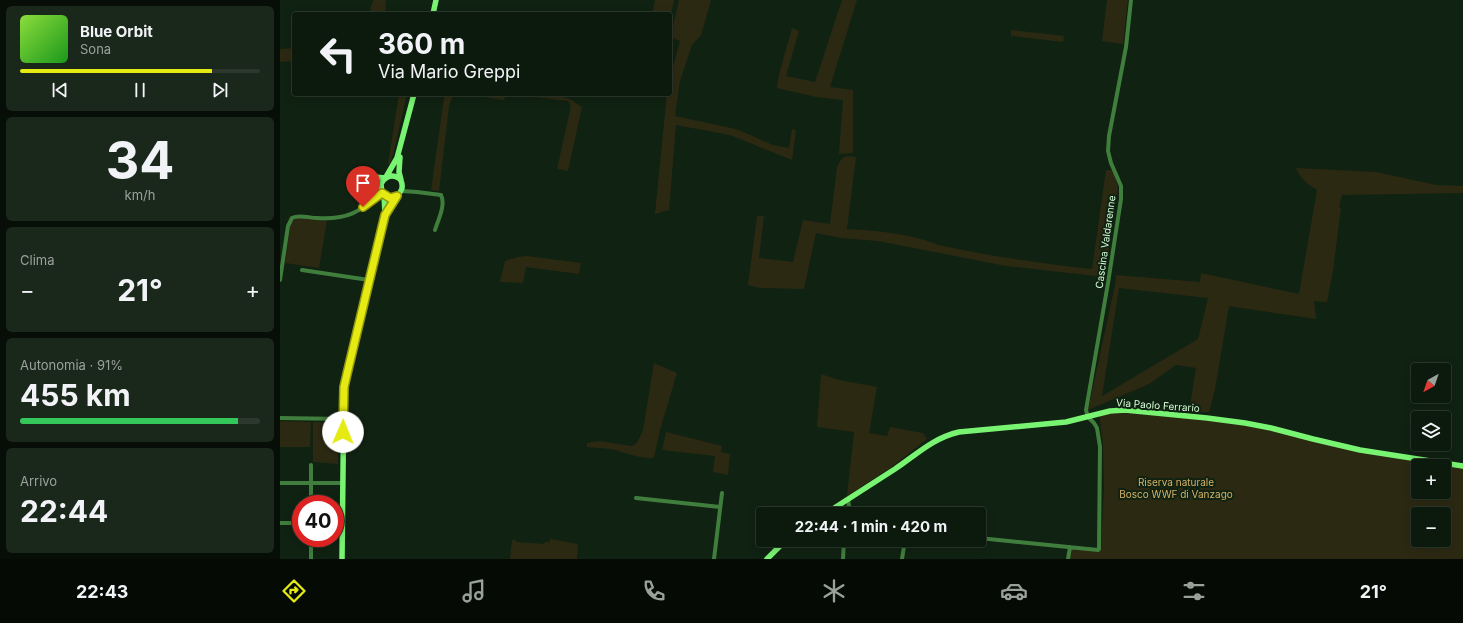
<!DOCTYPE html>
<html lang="it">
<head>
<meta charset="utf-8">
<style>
	body { margin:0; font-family:Inter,sans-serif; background:#1a271b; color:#f1f3f6; height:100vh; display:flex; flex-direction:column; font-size:15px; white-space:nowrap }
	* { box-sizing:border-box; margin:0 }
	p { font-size:13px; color:#9aa19d }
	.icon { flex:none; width:22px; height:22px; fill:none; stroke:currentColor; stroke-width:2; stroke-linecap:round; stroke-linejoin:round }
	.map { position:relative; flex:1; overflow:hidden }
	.details { display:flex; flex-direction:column; gap:6px; padding:6px; background:#070e07; width:280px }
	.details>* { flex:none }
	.banner { position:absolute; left:12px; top:12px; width:380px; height:84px; border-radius:4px; box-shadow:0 2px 10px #0003,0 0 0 1px #2c382e; background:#0c1a0d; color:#f1f3f6; overflow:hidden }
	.needle { width:26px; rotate:220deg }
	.fabs { position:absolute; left:1131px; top:363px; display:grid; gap:8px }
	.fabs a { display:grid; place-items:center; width:40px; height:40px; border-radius:4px; background:#0c1a0d; box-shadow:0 2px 10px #0003,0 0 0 1px #2c382e; font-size:20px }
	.speed { position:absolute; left:12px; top:495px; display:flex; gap:8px; font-size:20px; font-weight:700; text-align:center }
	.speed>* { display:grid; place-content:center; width:52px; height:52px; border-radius:50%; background:#0c1a0d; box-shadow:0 2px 10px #0003,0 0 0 1px #2c382e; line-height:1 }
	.speed .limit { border:6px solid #d22; background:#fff; color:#111 }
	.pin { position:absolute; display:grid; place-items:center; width:34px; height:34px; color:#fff; margin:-41px -17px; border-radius:50% 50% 50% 0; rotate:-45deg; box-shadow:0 0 4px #0007 }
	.pin .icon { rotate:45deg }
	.me { position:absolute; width:44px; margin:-22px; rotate:1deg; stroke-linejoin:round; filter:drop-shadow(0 0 3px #0008) }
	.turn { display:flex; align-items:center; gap:14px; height:84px; padding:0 20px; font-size:18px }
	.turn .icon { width:52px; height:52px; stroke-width:2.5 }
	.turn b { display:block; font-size:28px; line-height:34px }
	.big { font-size:30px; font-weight:700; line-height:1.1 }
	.details .card { flex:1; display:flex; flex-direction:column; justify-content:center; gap:6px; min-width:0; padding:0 14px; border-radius:6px; background:#1a271b }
	.details .dial { align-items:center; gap:0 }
	.dial b { font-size:52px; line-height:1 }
	.song { display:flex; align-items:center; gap:12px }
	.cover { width:48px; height:48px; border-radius:6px; background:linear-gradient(135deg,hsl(90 70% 55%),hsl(120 70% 35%)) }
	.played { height:4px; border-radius:2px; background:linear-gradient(90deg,#e4ea12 80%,#2c382e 80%) }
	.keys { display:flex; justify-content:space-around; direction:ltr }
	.heat { display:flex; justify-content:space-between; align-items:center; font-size:22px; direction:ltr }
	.charge { height:6px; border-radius:3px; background:linear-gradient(90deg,#34c759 91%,#2c382e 0) }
	.trip { position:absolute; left:476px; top:507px; width:230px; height:40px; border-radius:4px; background:#0c1a0d; box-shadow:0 2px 10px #0003,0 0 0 1px #2c382e; font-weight:700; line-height:40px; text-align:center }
	.tab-bar { display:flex; height:64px; justify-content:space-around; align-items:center; background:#050a05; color:#9aa19d }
	.tab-bar .icon { width:28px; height:28px }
	.tab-bar .active { color:#e4ea12 }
	.tab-bar b { font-size:18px; color:#f1f3f6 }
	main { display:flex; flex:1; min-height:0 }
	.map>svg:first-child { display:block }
	.green { fill:#2c2913; fill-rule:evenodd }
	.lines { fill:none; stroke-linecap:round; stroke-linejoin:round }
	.street { stroke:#407e3e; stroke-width:4 }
	.secondary { stroke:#79f472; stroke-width:5.5 }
	.route-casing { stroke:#94980c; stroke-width:10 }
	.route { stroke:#e4ea12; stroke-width:7 }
	.labels { text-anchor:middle; stroke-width:4; stroke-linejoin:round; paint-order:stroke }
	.street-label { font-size:10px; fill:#d4fcd6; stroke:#102211 }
	.park-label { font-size:10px; fill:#d6b266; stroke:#102211 }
</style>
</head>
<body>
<main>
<section class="details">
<div class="card">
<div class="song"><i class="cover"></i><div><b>Blue Orbit</b><p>Sona</p></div></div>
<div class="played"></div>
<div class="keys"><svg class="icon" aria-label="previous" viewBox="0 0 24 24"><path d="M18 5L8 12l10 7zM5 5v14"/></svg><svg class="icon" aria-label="pause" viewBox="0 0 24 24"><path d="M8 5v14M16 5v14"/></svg><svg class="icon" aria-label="next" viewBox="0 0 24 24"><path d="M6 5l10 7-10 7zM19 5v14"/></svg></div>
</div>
<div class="card dial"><b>34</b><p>km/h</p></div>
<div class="card"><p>Clima</p>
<div class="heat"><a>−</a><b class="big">21°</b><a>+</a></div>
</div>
<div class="card"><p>Autonomia · 91%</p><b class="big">455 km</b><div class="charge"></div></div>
<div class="card"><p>Arrivo</p><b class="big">22:44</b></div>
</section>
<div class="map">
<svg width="1183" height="559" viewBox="0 0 1183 559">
	<rect width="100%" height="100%" fill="#102211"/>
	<path class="green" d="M94,0H106L105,14H90L91,6Z
		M375,0H394L390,20V14H372Z
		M399,0H431L421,35L412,45L400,81L395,116L456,129L493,145L509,148L512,129L516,130L512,160L450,135L396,125L389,210L375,214L386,103L387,94H390V77L400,41L390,37V29L392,30Z
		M562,0H577L550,87L573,90V153L559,154L563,100L536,97L497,88L499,74L512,28L519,31L506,76L535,82Z
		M827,0H848L843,44L822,41Z
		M731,30L784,36L783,42L731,36Z
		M14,48V61L0,62V49Z
		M119,94H127L113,155L110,164H108Z
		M166,94H177L172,98L169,106L159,191L151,190L164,98Z
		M182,94H226L224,100Z
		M228,94H273L290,99L302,107L288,171L277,169L291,106L288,101Z
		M567,156L576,157L567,229C589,230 611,232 633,237C645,239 656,245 668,247C716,257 764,264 812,269L826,170H833L838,187L825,277L726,266L598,241L560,238L536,233L524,289L480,288L468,285L477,216H484L479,258L513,262L523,220L550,224L557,167L562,158Z
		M1016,168L1096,172L1156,185L1183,186V193L1062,195L1059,207L1061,208L1053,271L1047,302L1034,301L1036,319L949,306L935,389L929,412H909L916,368L896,365L869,384L808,410L835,285L836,275L920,282L921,273L1019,294L1037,190C1028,185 1020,178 1016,168ZM839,288L928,298L918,339L822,396Z
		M17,218L47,220L39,268L5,263L10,227L11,223Z
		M247,256L301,263L299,274L246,267L243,283L220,282L225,261L238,257Z
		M374,363L397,373L380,430L374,457C365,461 341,451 330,449C323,448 315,448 307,447V443L320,441L351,446L356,444L359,439L363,430Z
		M541,374L559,380L597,387L589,433L607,436L610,427L643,433L647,439L609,469L567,496L574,432L537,427Z
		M830,410L928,418L1056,444L1183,467V559H788L791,548L821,551L824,488L823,445L819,413ZM1138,466H1164V492H1138ZM1138,514H1164V540H1138Z
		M0,421L31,422L30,447H0Z
		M33,422L57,423L58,464L33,462Z
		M386,432L442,446L441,452L450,454L448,475L433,472L435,456L382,450Z
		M270,539L298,544L297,559H230L232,540H236V542L264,544L265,542H269V546Z"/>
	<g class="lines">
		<path class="street" d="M122,191L137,192L161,195C166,205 158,220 155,230
			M22,270L89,280
			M0,280L8,226L12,218C19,214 29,218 37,218C68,220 79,212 102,193
			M0,418L63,419
			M31,465V504
			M0,483H63
			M356,498L440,507
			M568,499L570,514
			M559,506L566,514
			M0,523H21
			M55,523H63
			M31,538V559
			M699,538L818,550L819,549L820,447L817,428L814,423L808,417L806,410L828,283L841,199V186L831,163L828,151L829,136L846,47L851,0
			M434,559L442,493
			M563,559L564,540
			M622,559L625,540
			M788,559L790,547"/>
		<path class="secondary" d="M153,14L156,0
			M120,157L119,172L121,180
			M84,176L101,191
			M85,176L105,178
			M106,177L117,158L134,94
			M104,194L105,215
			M545,514C568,499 592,484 615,469C636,455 653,438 679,432L786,422L830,411L845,410L927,418L965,423L991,428L1033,439L1080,450L1183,466
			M62,559L64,387L105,215C108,210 122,191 122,188C124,174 106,172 101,184L102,193L110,198L117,196
			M487,559L506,540"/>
	</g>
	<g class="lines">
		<g class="route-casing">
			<path id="route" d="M63,432L64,387L67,374L105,215L117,196L110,198L102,193L83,207"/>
		</g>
		<use href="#route" class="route"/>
	</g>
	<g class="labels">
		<g class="street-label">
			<text transform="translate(825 242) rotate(-82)" y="4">Cascina Valdarenne</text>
			<text transform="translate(878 405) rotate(4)" y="4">Via Paolo Ferrario</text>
		</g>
		<g class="park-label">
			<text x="896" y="486">Riserva naturale<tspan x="896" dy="12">Bosco WWF di Vanzago</tspan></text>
		</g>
	</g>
</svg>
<div class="fabs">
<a><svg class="needle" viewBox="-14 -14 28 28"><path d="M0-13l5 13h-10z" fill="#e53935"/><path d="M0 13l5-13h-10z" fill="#9aa19d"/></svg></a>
<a><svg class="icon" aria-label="layers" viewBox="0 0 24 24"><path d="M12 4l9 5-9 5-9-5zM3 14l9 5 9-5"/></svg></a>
<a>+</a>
<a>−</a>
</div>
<div class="speed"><div class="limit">40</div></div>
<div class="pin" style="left:83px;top:207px;background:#d93025"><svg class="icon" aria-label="arrive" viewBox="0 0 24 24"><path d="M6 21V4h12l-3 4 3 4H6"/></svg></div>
<svg class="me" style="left:63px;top:432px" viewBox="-20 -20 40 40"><circle r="19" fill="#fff"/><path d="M0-13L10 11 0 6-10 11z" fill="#e4ea12"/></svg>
<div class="trip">22:44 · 1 min · 420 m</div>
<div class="banner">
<div class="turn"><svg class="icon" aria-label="left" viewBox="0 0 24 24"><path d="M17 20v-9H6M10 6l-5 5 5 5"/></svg><div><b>360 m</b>Via Mario Greppi</div></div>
</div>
</div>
</main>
<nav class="tab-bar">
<b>22:43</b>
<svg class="icon active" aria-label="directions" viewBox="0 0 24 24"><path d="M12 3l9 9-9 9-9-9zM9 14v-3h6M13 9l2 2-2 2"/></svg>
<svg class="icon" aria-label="music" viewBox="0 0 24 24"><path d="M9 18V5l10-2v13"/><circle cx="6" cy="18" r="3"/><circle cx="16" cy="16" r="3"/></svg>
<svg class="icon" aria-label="phone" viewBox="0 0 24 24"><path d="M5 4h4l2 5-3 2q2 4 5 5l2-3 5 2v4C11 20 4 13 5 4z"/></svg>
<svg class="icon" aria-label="climate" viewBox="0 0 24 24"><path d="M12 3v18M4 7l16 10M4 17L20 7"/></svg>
<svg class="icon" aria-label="car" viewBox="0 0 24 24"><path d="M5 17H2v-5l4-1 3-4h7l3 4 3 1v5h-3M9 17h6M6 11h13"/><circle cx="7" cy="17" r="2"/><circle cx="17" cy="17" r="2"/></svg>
<svg class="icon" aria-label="filters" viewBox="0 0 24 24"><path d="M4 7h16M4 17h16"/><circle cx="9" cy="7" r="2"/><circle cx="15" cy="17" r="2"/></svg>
<b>21°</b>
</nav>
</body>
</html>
